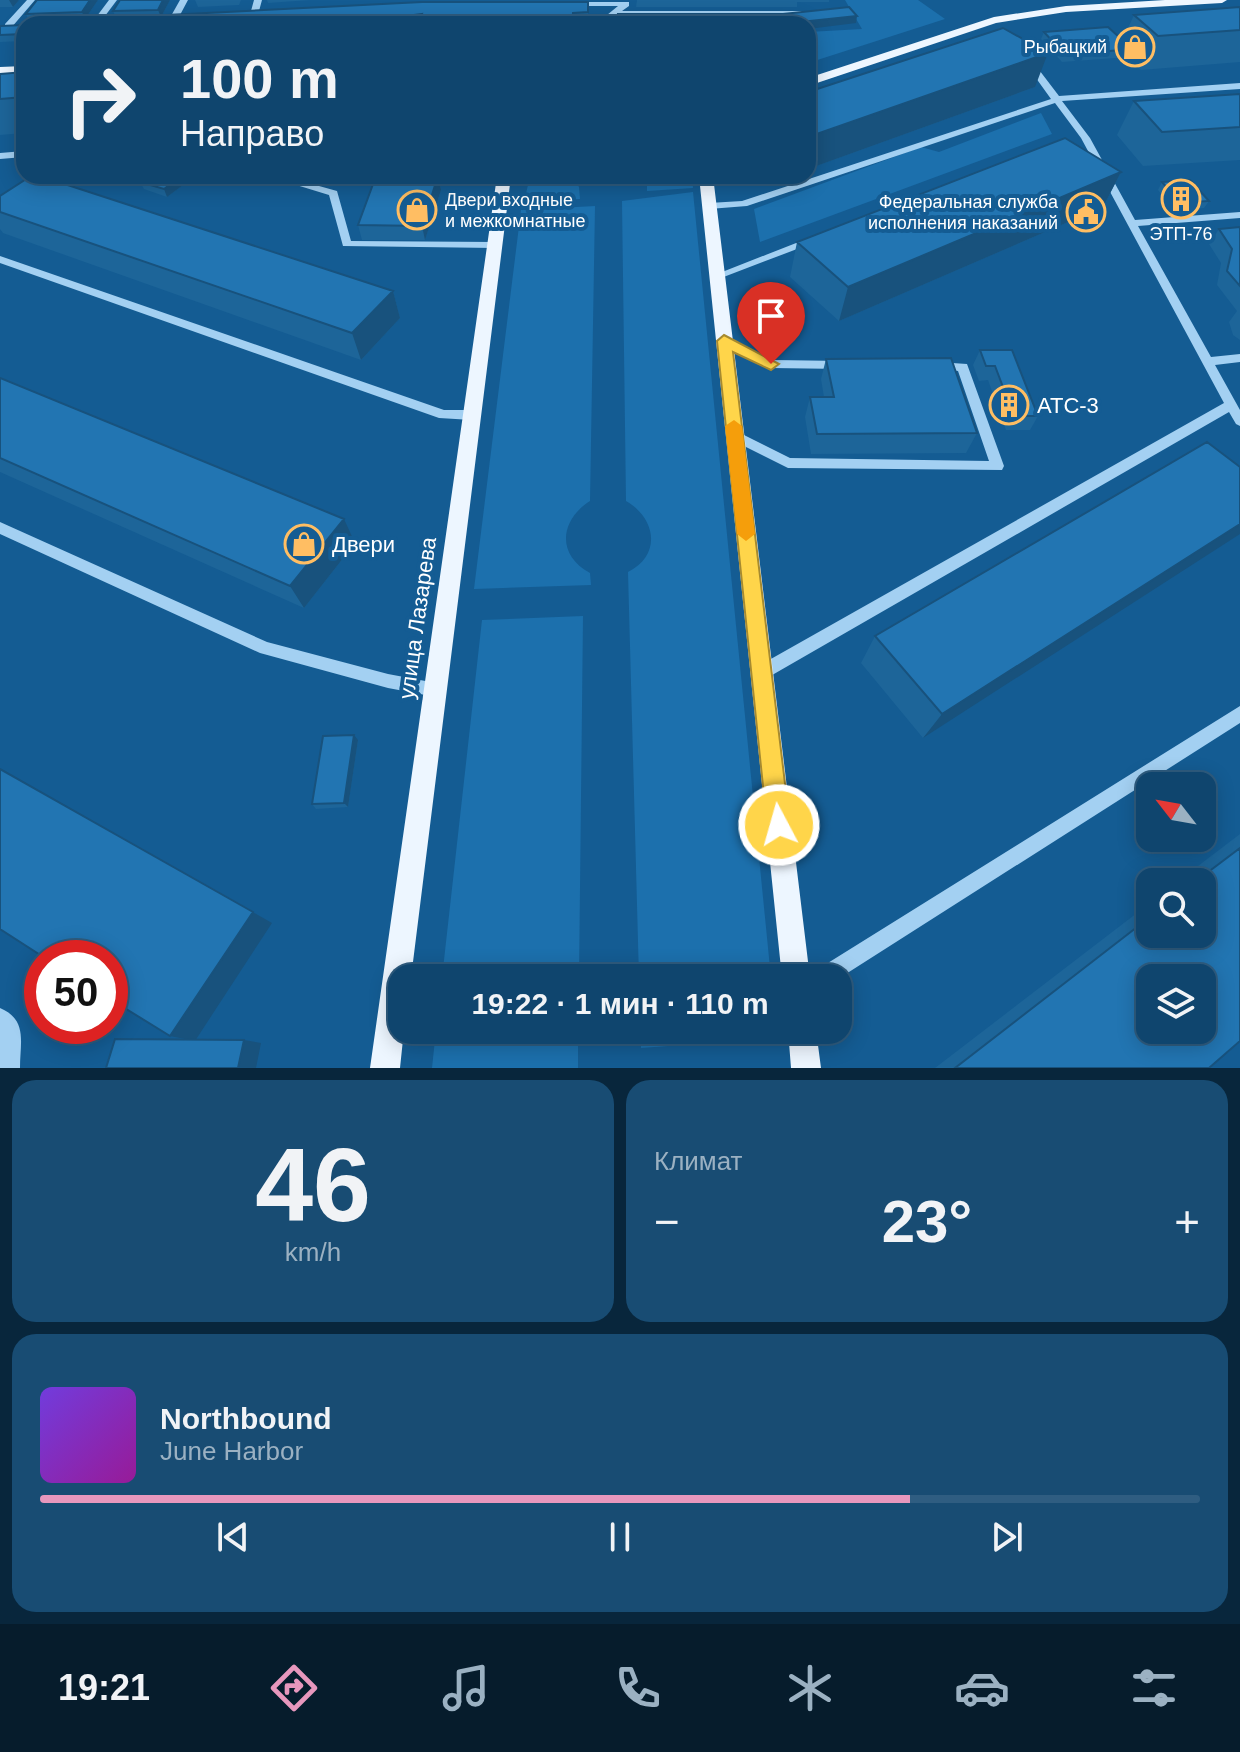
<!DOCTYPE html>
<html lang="ru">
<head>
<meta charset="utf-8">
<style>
	body { margin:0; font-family:Arial,sans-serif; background:#184c73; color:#f1f3f6; height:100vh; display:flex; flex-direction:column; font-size:30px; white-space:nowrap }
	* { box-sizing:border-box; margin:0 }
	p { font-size:26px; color:#9bb1c2 }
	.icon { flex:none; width:44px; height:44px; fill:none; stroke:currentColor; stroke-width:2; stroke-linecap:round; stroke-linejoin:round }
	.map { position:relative; height:1068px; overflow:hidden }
	.sheet { display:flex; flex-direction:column; gap:12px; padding:12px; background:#08263c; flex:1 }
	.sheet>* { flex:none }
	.banner { position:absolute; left:16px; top:16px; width:800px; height:168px; border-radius:24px; box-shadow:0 4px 20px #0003,0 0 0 2px #2f5d81; background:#0f456e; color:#f1f3f6; overflow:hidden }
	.needle { width:52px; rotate:301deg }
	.tools { position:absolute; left:1136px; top:772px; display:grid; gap:16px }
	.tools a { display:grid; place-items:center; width:80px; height:80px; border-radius:16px; background:#0f456e; box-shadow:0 4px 20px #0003,0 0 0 2px #2f5d81; font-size:40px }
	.speed { position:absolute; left:24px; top:940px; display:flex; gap:16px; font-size:40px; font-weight:700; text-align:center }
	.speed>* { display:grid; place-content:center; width:104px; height:104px; border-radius:50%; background:#0f456e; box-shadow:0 4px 20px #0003,0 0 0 2px #2f5d81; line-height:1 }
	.speed .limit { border:12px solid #d22; background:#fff; color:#111 }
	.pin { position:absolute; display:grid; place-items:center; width:68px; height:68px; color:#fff; margin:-82px -34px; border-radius:50% 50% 50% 0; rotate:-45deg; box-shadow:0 0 8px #0007 }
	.pin .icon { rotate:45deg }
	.me { position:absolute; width:88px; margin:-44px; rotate:354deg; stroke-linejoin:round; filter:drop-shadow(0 0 6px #0008) }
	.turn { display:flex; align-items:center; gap:28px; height:168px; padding:0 32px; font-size:36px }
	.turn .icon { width:104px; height:104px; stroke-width:2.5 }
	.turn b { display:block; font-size:56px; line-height:68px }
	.big { font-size:60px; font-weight:800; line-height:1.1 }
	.sheet .widget { flex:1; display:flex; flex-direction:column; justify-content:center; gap:12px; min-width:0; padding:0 28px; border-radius:24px; background:#184c73 }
	.sheet .dial { align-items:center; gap:0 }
	.dial b { font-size:104px; line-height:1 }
	.song { display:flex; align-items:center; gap:24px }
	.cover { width:96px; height:96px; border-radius:12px; background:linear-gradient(135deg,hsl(260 70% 55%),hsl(300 70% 35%)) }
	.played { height:8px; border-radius:4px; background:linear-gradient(90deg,#e797bd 75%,#2f5d81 75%) }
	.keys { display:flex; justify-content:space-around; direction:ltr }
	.heat { display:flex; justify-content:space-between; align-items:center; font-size:44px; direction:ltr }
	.sheet .tiles { flex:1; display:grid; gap:12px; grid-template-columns:1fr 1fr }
	.widget:last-child { grid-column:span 2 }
	.trip { position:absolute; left:388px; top:964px; width:464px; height:80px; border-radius:24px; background:#0f456e; box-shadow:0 4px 20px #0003,0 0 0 2px #2f5d81; font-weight:800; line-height:80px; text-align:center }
	.tab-bar { display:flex; height:128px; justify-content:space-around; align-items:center; background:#061c2c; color:#9bb1c2 }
	.tab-bar .icon { width:56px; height:56px }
	.tab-bar .active { color:#e797bd }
	.tab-bar b { font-size:36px; color:#f1f3f6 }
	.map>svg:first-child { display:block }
	.green { fill:#1c70ad }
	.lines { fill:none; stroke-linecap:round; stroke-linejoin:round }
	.minor { fill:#a3d0f2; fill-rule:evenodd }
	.major { fill:#edf6ff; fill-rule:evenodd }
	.wall { fill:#1d6599 }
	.shaded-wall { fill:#18527d }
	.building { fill:#2275b2; stroke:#18527d; stroke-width:2; fill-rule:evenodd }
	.route { fill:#ffd54a; stroke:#a68a30; stroke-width:2 }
	.slow { fill:#f59e0b }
	.labels { text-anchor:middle; stroke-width:8; stroke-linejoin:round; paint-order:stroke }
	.far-poi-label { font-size:18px; fill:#fff; stroke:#145c93; text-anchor:end }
	.poi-label { font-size:22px; fill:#fff; stroke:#145c93; text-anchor:start }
	.street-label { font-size:22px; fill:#fff; stroke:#145c93 }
</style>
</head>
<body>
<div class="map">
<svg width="1240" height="1068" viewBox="0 0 1240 1068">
	<rect width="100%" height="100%" fill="#145c93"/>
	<path class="green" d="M845,0H918L945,19L808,63V32L862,29Z
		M1041,113L1052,134L760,242L754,209L921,147L939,152Z
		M647,176H692L693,188L647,191Z
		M562,179L575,181L579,187L580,199L524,202L528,185Z
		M693,192L771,978H639L628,572C662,555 656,518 626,501L622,201Z
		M595,206L590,501C560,520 556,555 590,573L591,585L474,589L521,210Z
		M583,616L579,978H442L482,620Z
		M436,1030H578V1068H432Z
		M641,1030H776L777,1038L641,1048Z"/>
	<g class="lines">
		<path class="minor" d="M27,0H35L11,28H5V24Z
			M109,0H117L99,24H91Z
			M180,0H188L180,15H186V19L144,24H120L171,16Z
			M254,0H262L259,11L255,13L251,11Z
			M568,2H629V6L622,11H808L812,13L808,15H616L605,24H596L618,6H571L567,4Z
			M1027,57L1030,58L1059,96L1240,83V89L1062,101L1090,138L1135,220L1240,212V218L1138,226L1211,357L1240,354V362L1215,365L1240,410V426L1236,424L1229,412L767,678L761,680L755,678L753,673L755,668L1224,403L1081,138L1055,103L747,206L709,209L704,206L709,203L742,201L1051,99L1023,60Z
			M24,151V157L0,159V153Z
			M267,176H283L337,191L351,241L495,242L500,245L495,248L343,246L329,195Z
			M814,236L819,239L818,241L721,278H713L712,276Z
			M0,256L444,410H472L478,415L472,420L439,418L0,263Z
			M724,337L773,360L844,361L850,365L844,369L771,368L720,344V338Z
			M937,362L967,364L1004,466L1002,470L788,468L730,439L729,436L735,431L740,433L790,458L989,461L958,371L933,369L931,366L933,363Z
			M0,522L267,642L388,674L436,683L442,685L444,690L442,695L436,697L388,688L260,653L0,534Z
			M1240,706V723L838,979L812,978L815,971Z
			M0,1008C28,1020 20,1042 20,1068H0Z"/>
		<path class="major" d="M1165,0H1227L1222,3L1066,12L996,23L808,86V78L994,17L1066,6Z
			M24,66V74L0,75V67Z
			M497,176H511L411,978H402L404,1030L400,1068H370Z
			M699,176H713L810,978H782Z
			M788,1030H816L821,1068H791Z"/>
	</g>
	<path class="wall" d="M0,0H19L13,7H0Z
		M37,0H98L85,19L29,21L26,14Z
		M170,0L161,17L116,18L113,11Z
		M195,0H241L239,5L198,7Z
		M267,0H310L268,3Z
		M637,0H829V2H797V7H636Z
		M588,2V19L574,20L420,21L400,24H120Z
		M1240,7V62L1141,70L1128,57L1062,62L1041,39L1044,32L1122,41L1134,15Z
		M24,25V41L0,42V26Z
		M24,72V133L0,135V74Z
		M1035,87L808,169V92Z
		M1240,94V160L1143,166L1117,135L1134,101Z
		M1121,172L1103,207L839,321L790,277L797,242Z
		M361,176H438L441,190L425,240H362L358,225L375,180Z
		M140,182L183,185L167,197L144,189Z
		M1162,182L1209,201L1204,208L1176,211L1158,190Z
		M0,196L393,291L400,318L361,360L3,233L0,229Z
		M1240,227V340L1233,335L1229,322L1237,311L1217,285L1221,263L1209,244L1219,229Z
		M980,350H1012L1038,416L1030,430H1006L988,380L979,381L973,365Z
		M826,359L977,433L966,453L811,454L805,417L810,397H824L821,379Z
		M0,378L355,543L304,608L0,472Z
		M1240,467L923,738L861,663L875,636Z
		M358,740L348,807L316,809L312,804Z
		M1240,834V1041L1209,1068H935L1150,903V934L1202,882H1177Z"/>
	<path class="shaded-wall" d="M9,0H19L13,7Z
		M90,0H98L85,19L82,12Z
		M163,0H170L161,17L158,10Z
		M422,14L423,21L397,24L399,17Z
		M857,16L856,23L808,29V24H791Z
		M1048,53L1035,87L808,169V151L811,136Z
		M1121,172L1103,207L839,321L848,287Z
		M438,176L441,190L425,240L422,226Z
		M180,177L183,185L167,197L164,189Z
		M393,291L400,318L361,360L352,333Z
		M344,519L355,543L304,608L290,586Z
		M1240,524V534L923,738L942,714Z
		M354,735L358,740L348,807L344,803Z
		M0,768L272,923L195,1041L170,1036Z
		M244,1040L261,1043L256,1068H238Z"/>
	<path class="building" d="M37,0H90L82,12L26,14Z
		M120,0H163L158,10L113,11Z
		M422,2H588V12L573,13L572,24H419L422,14L399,17L397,24H355L357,18H325L323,24H297L300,19L231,22V24H120L165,21L167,15Z
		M849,7L857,16L791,23L619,24L618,14H783Z
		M1240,7V30L1158,36L1134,15Z
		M24,25V34L0,35V26Z
		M1108,27L1132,49L1065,55L1044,32Z
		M1003,28L1048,53L811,136L808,134V92Z
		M24,72V97L0,99V74Z
		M1240,94V127L1162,132L1134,101Z
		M1065,138L1121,172L848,287L797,242Z
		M31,176H40L393,291L352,333L0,212V196Z
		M148,176H176L180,177L164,189L140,182Z
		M376,176H438L422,226L358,225Z
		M1190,180L1209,201L1180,203L1162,182Z
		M1240,227V286L1227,271L1232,249L1219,229Z
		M980,350H1012L1038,416H1014L995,366H986Z
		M951,358L977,433L817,434L810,397H834L826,359Z
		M0,378L344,519L290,586L0,458Z
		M1207,442L1240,467V524L942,714L875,636Z
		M354,735L344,803L312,804L323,736Z
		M0,769L253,912L170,1036L110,999V958H45L0,929Z
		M1240,848V1041L1209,1068H955L1150,917V934H1202V882H1195ZM1150,978H1202V1030H1150Z
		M115,1039L244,1040L238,1068H106Z"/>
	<path class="route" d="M724,335L779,364L771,370L733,352L790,825L787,833L779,837L771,833L767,825L717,341Z"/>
	<path class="slow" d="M734,420L742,426L755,534L746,541L737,534L725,426Z"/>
	<defs>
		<g id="shop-ring" transform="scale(2)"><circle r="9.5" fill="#145c93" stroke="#ffbe63" stroke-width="1.5"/><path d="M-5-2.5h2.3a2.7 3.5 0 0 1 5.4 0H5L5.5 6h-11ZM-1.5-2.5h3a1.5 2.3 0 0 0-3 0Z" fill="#ffbe63"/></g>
		<g id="building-ring" transform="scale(2)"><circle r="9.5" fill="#145c93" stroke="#ffbe63" stroke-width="1.5"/><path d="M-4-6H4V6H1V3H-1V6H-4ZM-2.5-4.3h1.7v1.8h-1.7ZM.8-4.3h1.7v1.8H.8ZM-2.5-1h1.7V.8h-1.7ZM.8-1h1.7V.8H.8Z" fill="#ffbe63"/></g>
		<g id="civic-ring" transform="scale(2)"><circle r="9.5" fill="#145c93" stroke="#ffbe63" stroke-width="1.5"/><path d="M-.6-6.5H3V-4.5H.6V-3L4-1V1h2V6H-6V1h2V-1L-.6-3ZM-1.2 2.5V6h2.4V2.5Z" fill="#ffbe63"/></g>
	</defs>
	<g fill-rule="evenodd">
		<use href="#shop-ring" x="1135" y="47"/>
		<use href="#building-ring" x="1181" y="199"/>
		<use href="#shop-ring" x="417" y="210"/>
		<use href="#civic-ring" x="1086" y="212"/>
		<use href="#building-ring" x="1009" y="405"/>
		<use href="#shop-ring" x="304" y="544"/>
	</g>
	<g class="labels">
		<g class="far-poi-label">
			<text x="1107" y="53">Рыбацкий</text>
			<text x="445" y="206" text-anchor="start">Двери входные<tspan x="445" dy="21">и межкомнатные</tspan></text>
			<text x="1058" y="208">Федеральная служба<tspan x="1058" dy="21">исполнения наказаний</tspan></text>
			<text x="1181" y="240" text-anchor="middle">ЭТП-76</text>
		</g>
		<g class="poi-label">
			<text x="1037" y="413">АТС-3</text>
			<text x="332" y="552">Двери</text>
		</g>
		<g class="street-label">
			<text transform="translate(417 618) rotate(-82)" y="8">улица Лазарева</text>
		</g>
	</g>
</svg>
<div class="tools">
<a><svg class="needle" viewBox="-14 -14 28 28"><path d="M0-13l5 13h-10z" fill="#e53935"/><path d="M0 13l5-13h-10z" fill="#9bb1c2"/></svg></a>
<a><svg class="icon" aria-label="search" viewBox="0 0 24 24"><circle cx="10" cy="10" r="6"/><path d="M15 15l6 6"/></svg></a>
<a><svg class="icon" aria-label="layers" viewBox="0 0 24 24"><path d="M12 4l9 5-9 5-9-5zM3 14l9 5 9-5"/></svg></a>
</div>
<div class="speed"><div class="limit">50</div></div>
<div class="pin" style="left:771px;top:364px;background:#d93025"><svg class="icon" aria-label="arrive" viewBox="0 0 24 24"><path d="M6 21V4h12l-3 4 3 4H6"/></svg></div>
<svg class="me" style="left:779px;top:825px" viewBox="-20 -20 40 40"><circle r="17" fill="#ffd54a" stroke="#fff" stroke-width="3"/><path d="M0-11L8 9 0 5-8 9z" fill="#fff"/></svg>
<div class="trip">19:22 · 1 мин · 110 m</div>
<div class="banner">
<div class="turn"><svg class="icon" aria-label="right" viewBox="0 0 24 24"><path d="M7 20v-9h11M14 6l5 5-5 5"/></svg><div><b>100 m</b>Направо</div></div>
</div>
</div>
<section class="sheet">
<div class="tiles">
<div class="widget dial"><b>46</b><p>km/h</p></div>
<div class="widget"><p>Климат</p>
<div class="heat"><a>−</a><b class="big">23°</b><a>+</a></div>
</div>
<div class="widget">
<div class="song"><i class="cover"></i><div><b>Northbound</b><p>June Harbor</p></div></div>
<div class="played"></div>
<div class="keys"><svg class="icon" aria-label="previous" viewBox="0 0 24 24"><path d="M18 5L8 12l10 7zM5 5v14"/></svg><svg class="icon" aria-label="pause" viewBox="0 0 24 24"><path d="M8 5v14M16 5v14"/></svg><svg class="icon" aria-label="next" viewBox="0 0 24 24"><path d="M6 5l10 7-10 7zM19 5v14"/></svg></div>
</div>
</div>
</section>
<nav class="tab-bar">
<b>19:21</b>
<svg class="icon active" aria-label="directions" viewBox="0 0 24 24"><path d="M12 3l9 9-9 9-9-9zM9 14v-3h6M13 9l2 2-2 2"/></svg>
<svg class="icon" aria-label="music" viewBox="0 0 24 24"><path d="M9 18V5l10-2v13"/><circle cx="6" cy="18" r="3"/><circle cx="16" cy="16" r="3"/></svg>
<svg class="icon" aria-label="phone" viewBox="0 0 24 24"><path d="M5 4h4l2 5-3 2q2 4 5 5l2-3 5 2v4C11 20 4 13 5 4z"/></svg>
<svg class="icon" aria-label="climate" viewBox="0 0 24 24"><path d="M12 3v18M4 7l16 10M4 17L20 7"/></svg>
<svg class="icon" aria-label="car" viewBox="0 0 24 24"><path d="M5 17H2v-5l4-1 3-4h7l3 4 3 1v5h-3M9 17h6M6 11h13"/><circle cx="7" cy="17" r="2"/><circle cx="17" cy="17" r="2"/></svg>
<svg class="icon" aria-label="filters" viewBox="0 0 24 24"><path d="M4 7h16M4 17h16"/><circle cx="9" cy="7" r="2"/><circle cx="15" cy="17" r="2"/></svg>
</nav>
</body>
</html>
